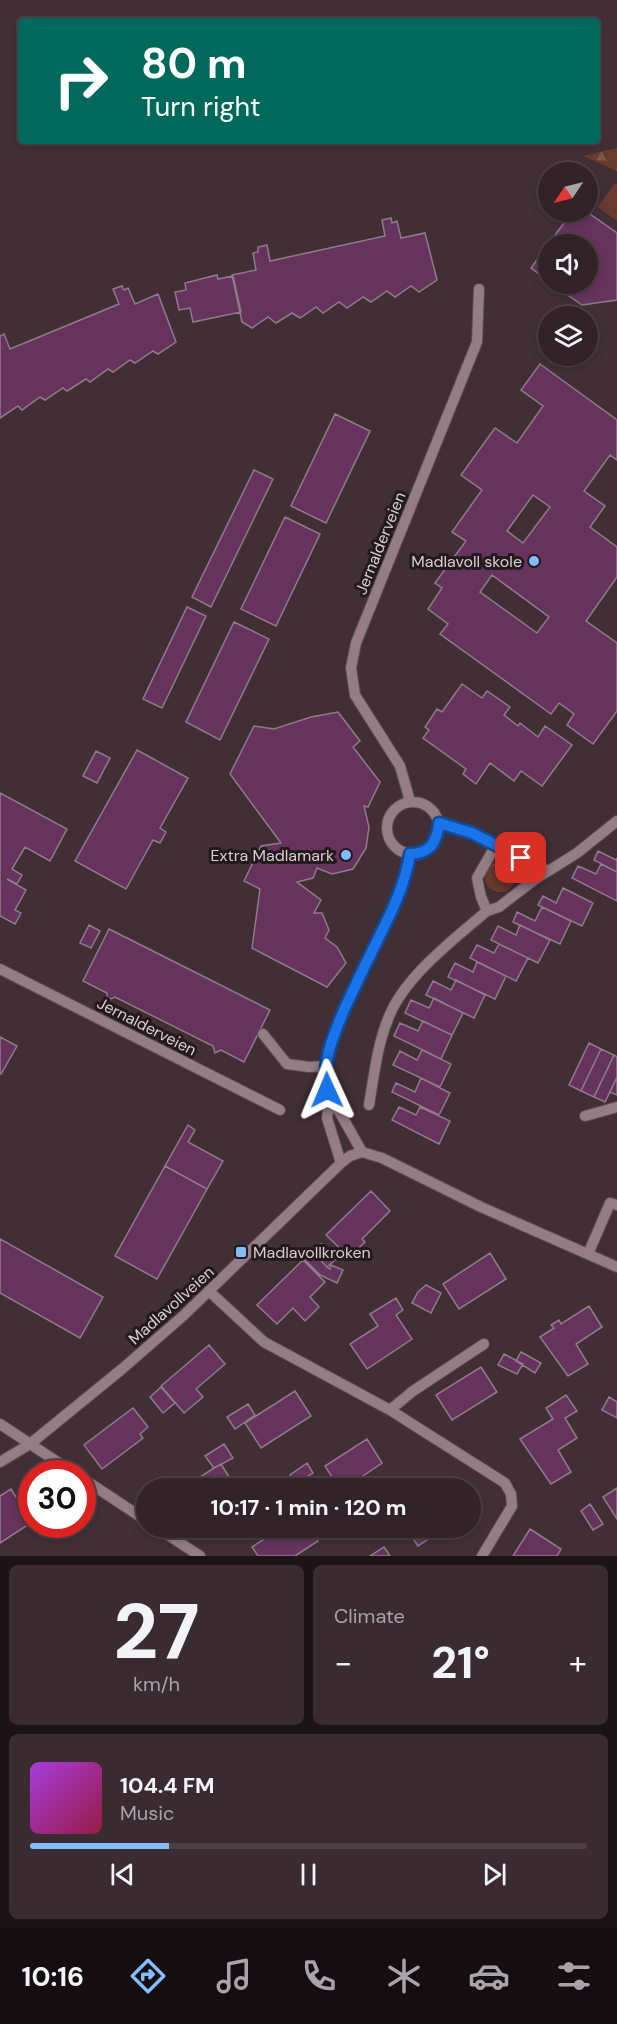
<!DOCTYPE html>
<html lang="en">
<head>
<meta charset="utf-8">
<style>
	body { margin:0; font-family:"DM Sans",sans-serif; background:#3a2b30; color:#f1f3f6; height:100vh; display:flex; flex-direction:column; font-size:22px; white-space:nowrap }
	* { box-sizing:border-box; margin:0 }
	p { font-size:20px; color:#a8a4a8 }
	.icon { flex:none; width:33px; height:33px; fill:none; stroke:currentColor; stroke-width:2; stroke-linecap:round; stroke-linejoin:round }
	.map { position:relative; height:1556px; overflow:hidden }
	.drawer { display:flex; flex-direction:column; gap:9px; padding:9px; background:#1c1316; flex:1 }
	.drawer>* { flex:none }
	.hud { position:absolute; left:18px; top:18px; width:582px; height:126px; border-radius:6px; box-shadow:0 3px 9px #0003,0 0 0 2px #4d4045; background:#00695c; color:#fff; overflow:hidden }
	.needle { width:39px; rotate:235deg }
	.tools { position:absolute; left:538px; top:162px; display:grid; gap:12px }
	.tools a { display:grid; place-items:center; width:60px; height:60px; border-radius:50%; background:#322328; box-shadow:0 3px 9px #0003,0 0 0 2px #4d4045; font-size:30px }
	.speed { position:absolute; left:18px; top:1460px; display:flex; gap:12px; font-size:30px; font-weight:700; text-align:center }
	.speed>* { display:grid; place-content:center; width:78px; height:78px; border-radius:50%; background:#322328; box-shadow:0 3px 9px #0003,0 0 0 2px #4d4045; line-height:1 }
	.speed .limit { border:9px solid #d22; background:#fff; color:#111 }
	.pin { position:absolute; display:grid; place-items:center; width:51px; height:51px; color:#fff; margin:-26px; border-radius:12px; box-shadow:0 3px 9px #0006 }
	.me { position:absolute; width:66px; margin:-33px; rotate:359deg; stroke-linejoin:round; filter:drop-shadow(0 0 4px #0008) }
	.turn { display:flex; align-items:center; gap:21px; height:126px; padding:0 24px; font-size:27px }
	.turn .icon { width:78px; height:78px; stroke-width:2.5 }
	.turn b { display:block; font-size:42px; line-height:51px }
	.big { font-size:45px; font-weight:700; line-height:1.1 }
	.drawer .widget { flex:1; display:flex; flex-direction:column; justify-content:center; gap:9px; min-width:0; padding:0 21px; border-radius:9px; background:#3a2b30 }
	.drawer .dial { align-items:center; gap:0 }
	.dial b { font-size:78px; line-height:1 }
	.song { display:flex; align-items:center; gap:18px }
	.cover { width:72px; height:72px; border-radius:9px; background:linear-gradient(135deg,hsl(280 70% 55%),hsl(340 70% 35%)) }
	.played { height:6px; border-radius:3px; background:linear-gradient(90deg,#84bbfb 25%,#4d4045 25%) }
	.keys { display:flex; justify-content:space-around; direction:ltr }
	.heat { display:flex; justify-content:space-between; align-items:center; font-size:33px; direction:ltr }
	.drawer .tiles { flex:1; display:grid; gap:9px; grid-template-columns:1fr 1fr }
	.widget:last-child { grid-column:span 2 }
	.trip { position:absolute; left:136px; top:1478px; width:345px; height:60px; border-radius:30px; background:#322328; box-shadow:0 3px 9px #0003,0 0 0 2px #4d4045; font-weight:700; line-height:60px; text-align:center }
	.menu { display:flex; height:96px; justify-content:space-around; align-items:center; background:#140e10; color:#a8a4a8 }
	.menu .icon { width:42px; height:42px }
	.menu .current { color:#84bbfb }
	.menu b { font-size:27px; color:#f1f3f6 }
	.map>svg:first-child { display:block }
	.grass { fill:url(#grass-tufts) }
	.forest { fill:url(#forest-firs) }
	.pitch { fill:#693b2f }
	.building { fill:#65335c; stroke:#8e7c8a; stroke-width:1.5; fill-rule:evenodd }
	.lines { fill:none; stroke-linecap:round; stroke-linejoin:round }
	.minor-casing { stroke:#5d4e54; stroke-width:12 }
	.minor { stroke:#947d85; stroke-width:10 }
	.route-casing { stroke:#114b97; stroke-width:15 }
	.route { stroke:#1a73e8; stroke-width:10 }
	.poi-dot { fill:#84bbfb; stroke:#231a1d; stroke-width:2 }
	.labels { text-anchor:middle; stroke-width:6; stroke-linejoin:round; paint-order:stroke }
	.street-label { font-size:16px; fill:#daced2; stroke:#231a1d }
	.poi-label { font-size:16px; fill:#daced2; stroke:#231a1d; text-anchor:end }
</style>
</head>
<body>
<div class="map">
<svg width="617" height="1556" viewBox="0 0 617 1556">
	<defs>
		<pattern id="grass-tufts" width="24" height="20" patternUnits="userSpaceOnUse" patternTransform="scale(1.5)"><rect width="24" height="20" fill="#693b2f"/><path d="M3 7l-1-3M5 7V3M7 7l1-3M15 17l-1-3M17 17v-4M19 17l1-3" fill="none" stroke="#7e564c"/></pattern>
		<pattern id="forest-firs" width="22" height="20" patternUnits="userSpaceOnUse" patternTransform="scale(1.5)"><rect width="22" height="20" fill="#693b2f"/><path d="M5 1l3.5 6h-7zM16 11l3.5 6h-7z" fill="#7e564c"/></pattern>
	</defs>
	<rect width="100%" height="100%" fill="#422f36"/>
	<path class="grass" d="M485 877a15 15 0 1 1 30 0a15 15 0 1 1-30 0Z"/>
	<path class="forest" d="M617,148V171L583,156Z"/>
	<path class="pitch" d="M615,183L617,184V221L598,207Z"/>
	<path class="building" d="M572,212H587L617,233V300L582,305L552,284H588V244H549V281L531,268Z
		M391,218L392,223L397,221L401,238L425,233L437,280L419,292L411,286L395,297L387,291L371,302L363,297L347,308L339,302L323,313L316,307L300,318L292,313L276,323L268,317L252,328L242,322L232,275L256,270L253,253L258,252V247L267,245L270,261L385,236L382,220Z
		M217,275L218,279L233,276L241,312L193,322L190,308L179,310L175,292L186,290L185,283Z
		M122,286L124,290L128,288L135,304L158,294L176,342L158,354L153,351L135,363L130,360L113,372L108,369L90,382L86,379L67,391L63,388L45,400L40,397L22,410L18,406L0,418V336L4,334L10,349L119,304L113,289Z
		M540,364L617,420V460L610,455L584,491L605,506L590,527L617,547V577L586,621L617,643V711L593,744L567,725L574,714L559,703L551,714L440,634L448,624L428,609L442,588L435,583L466,541L452,532L482,490L461,475L495,428L517,443L543,406L521,390ZM533,495L550,507L523,543L507,531ZM492,575L549,617L537,633L480,592Z
		M335,414L370,431L326,523L291,506Z
		M254,470L273,479L211,607L192,597Z
		M285,517L320,534L276,626L241,609Z
		M187,607L206,616L162,708L143,699Z
		M234,622L269,639L220,740L186,722Z
		M462,684L482,698L487,691L510,707L504,715L518,726L520,723L538,737L545,726L572,745L542,786L521,771L514,781L490,763L476,784L463,774L466,769L423,738L429,730L425,727L437,709L442,712Z
		M338,712L360,741L353,747L380,782L368,807L364,806L369,827L366,848L353,869L332,874L317,868L313,878L297,882L321,900L314,913H322L329,930L325,938L337,947L346,963L327,987L252,948L260,889L244,881L261,846L281,843L230,774L254,726L274,729L311,717Z
		M137,750L188,778L160,828L166,832L160,843L153,840L126,889L75,861Z
		M96,751L110,758L97,783L83,776Z
		M0,793L67,829L50,861L25,847L12,869L22,875L17,884L7,879L26,890L15,910L21,913L15,924L0,916Z
		M598,851L616,860L617,858V872L594,860Z
		M601,864L617,872V901L572,878L578,866L596,874Z
		M563,888L593,903L582,926L538,905L543,896L556,903Z
		M542,907L571,921L560,944L513,922L517,912L535,921Z
		M89,925L100,931L91,948L80,943Z
		M520,925L550,940L538,963L491,940L498,926L516,935Z
		M109,929L270,1010L244,1062L221,1050L215,1053L213,1046L115,997L110,999L107,997V993L83,981Z
		M499,944L528,958L516,981L470,958L477,945L494,953Z
		M477,962L506,976L495,999L448,977L455,963L473,972Z
		M456,980L485,995L474,1018L426,995L433,981L451,990Z
		M434,998L463,1013L452,1035L405,1013L411,1000L429,1008Z
		M423,1021L452,1035L441,1059L394,1036L400,1023L418,1031Z
		M0,1037L17,1046L1,1074L0,1073Z
		M589,1043L601,1049L581,1091L569,1085Z
		M601,1049L614,1055L594,1097L581,1091Z
		M422,1050L451,1064L440,1087L393,1065L400,1051L417,1060Z
		M614,1055L617,1057V1077L605,1102L594,1097Z
		M617,1077V1095L610,1092Z
		M421,1078L450,1093L439,1115L392,1092L396,1083L415,1092Z
		M399,1107L416,1115L420,1107L450,1121L439,1144L392,1120Z
		M188,1125L195,1130L188,1142L223,1161L207,1189L165,1166Z
		M165,1166L207,1189L157,1279L115,1256Z
		M371,1191L390,1211L362,1239L365,1242L349,1257L326,1235Z
		M0,1239L103,1297L80,1338L0,1293Z
		M321,1244L336,1259L327,1267L313,1252Z
		M313,1252L327,1267L330,1269L331,1265L343,1270L337,1283L320,1275L305,1260Z
		M490,1253L506,1279L459,1309L443,1284Z
		M303,1260L325,1282L310,1297L319,1307L305,1321L293,1308L277,1324L257,1305Z
		M426,1285L441,1293L431,1313L412,1303L418,1292Z
		M396,1298L403,1310L396,1315L412,1339L367,1369L350,1344L378,1326L370,1314Z
		M589,1306L602,1327L576,1344L588,1364L568,1376L540,1337L554,1328L551,1325L559,1320L561,1324Z
		M209,1345L225,1364L196,1389L203,1397L184,1413L161,1386Z
		M521,1352L541,1363L535,1373L516,1361Z
		M504,1354L523,1364L517,1374L498,1365Z
		M481,1367L497,1392L452,1420L436,1395Z
		M161,1387L175,1403L163,1413L150,1397Z
		M295,1391L311,1416L261,1448L245,1423Z
		M566,1395L577,1411L565,1418L577,1438L558,1450L571,1472L551,1484L520,1439L553,1419L546,1408Z
		M609,1397L617,1402V1418L602,1410Z
		M248,1404L255,1415L235,1429L227,1417Z
		M133,1408L148,1427L140,1434L143,1438L102,1469L84,1445Z
		M367,1439L382,1463L363,1476L370,1488H339L325,1466Z
		M224,1444L233,1458L214,1468L205,1456Z
		M307,1463L313,1473L296,1484L290,1475Z
		M221,1464L236,1488H183L214,1468Z
		M32,1486V1518L27,1521L29,1524L0,1543V1496L11,1489L16,1497Z
		M617,1488V1519L603,1497Z
		M590,1504L603,1524L593,1530L581,1511Z
		M283,1527H309L318,1541L295,1556H258L252,1547Z
		M313,1527H339L321,1539Z
		M405,1527H447L418,1546Z
		M530,1529L561,1549L557,1556H513Z
		M384,1547L390,1556H370Z"/>
	<g class="lines">
		<g class="minor-casing">
			<path id="minor" d="M410,801L400,766L355,695L351,668L356,643L477,342L479,289
				M387 828a26 26 0 1 1 52 0a26 26 0 1 1-52 0Z
				M439,823L472,833L548,871
				M487,911L481,897L477,878L496,845
				M0,969L280,1110
				M263,1034L287,1064L309,1067L325,1066
				M329,1103L339,1111L362,1152
				M369,1105C374,1076 377,1046 388,1019C403,978 454,939 487,911L499,907L534,880L577,853L617,821
				M585,1116L617,1107
				M341,1163L327,1118L329,1103L324,1076L325,1066L329,1047L338,1025L398,898L407,874L410,853
				M588,1254L610,1203L617,1205
				M209,1291L264,1342L390,1410L505,1483L511,1494L512,1506L482,1556
				M390,1410L413,1391L484,1344
				M0,1424L74,1473
				M0,1462L30,1444L122,1369L183,1316L341,1163L350,1156L362,1152L382,1158L481,1207L617,1267
				M82,1478L147,1521
				M156,1527L200,1556"/>
		</g>
		<use href="#minor" class="minor"/>
	</g>
	<g class="lines">
		<g class="route-casing">
			<path id="route" d="M327,1090C322,1061 333,1036 344,1010C355,986 366,963 378,939C392,911 405,885 410,854C430,854 437,842 439,823L472,833L521,858"/>
		</g>
		<use href="#route" class="route"/>
	</g>
	<g class="poi-dot">
		<circle cx="534" cy="561" r="6"/>
		<circle cx="346" cy="855" r="6"/>
		<rect x="235" y="1246" width="12" height="12" rx="3"/>
	</g>
	<g class="labels">
		<g class="street-label">
			<text transform="translate(380 543) rotate(-68)" y="6">Jernalderveien</text>
			<text transform="translate(147 1026) rotate(27)" y="6">Jernalderveien</text>
			<text transform="translate(171 1305) rotate(-42)" y="6">Madlavollveien</text>
		</g>
		<g class="poi-label">
			<text x="522" y="567">Madlavoll skole</text>
			<text x="334" y="861">Extra Madlamark</text>
			<text x="253" y="1258" text-anchor="start">Madlavollkroken</text>
		</g>
	</g>
</svg>
<div class="tools">
<a><svg class="needle" viewBox="-14 -14 28 28"><path d="M0-13l5 13h-10z" fill="#e53935"/><path d="M0 13l5-13h-10z" fill="#a8a4a8"/></svg></a>
<a><svg class="icon" aria-label="sound" viewBox="0 0 24 24"><path d="M4 9h4l5-4v14l-5-4H4zM17 9q2 3 0 6"/></svg></a>
<a><svg class="icon" aria-label="layers" viewBox="0 0 24 24"><path d="M12 4l9 5-9 5-9-5zM3 14l9 5 9-5"/></svg></a>
</div>
<div class="speed"><div class="limit">30</div></div>
<div class="pin" style="left:521px;top:858px;background:#d93025"><svg class="icon" aria-label="arrive" viewBox="0 0 24 24"><path d="M6 21V4h12l-3 4 3 4H6"/></svg></div>
<svg class="me" style="left:327px;top:1090px" viewBox="-20 -20 40 40"><path d="M0-17L14 15 0 8-14 15z" fill="#1a73e8" stroke="#fff" stroke-width="4"/></svg>
<div class="trip">10:17 · 1 min · 120 m</div>
<div class="hud">
<div class="turn"><svg class="icon" aria-label="right" viewBox="0 0 24 24"><path d="M7 20v-9h11M14 6l5 5-5 5"/></svg><div><b>80 m</b>Turn right</div></div>
</div>
</div>
<section class="drawer">
<div class="tiles">
<div class="widget dial"><b>27</b><p>km/h</p></div>
<div class="widget"><p>Climate</p>
<div class="heat"><a>−</a><b class="big">21°</b><a>+</a></div>
</div>
<div class="widget">
<div class="song"><i class="cover"></i><div><b>104.4 FM</b><p>Music</p></div></div>
<div class="played"></div>
<div class="keys"><svg class="icon" aria-label="previous" viewBox="0 0 24 24"><path d="M18 5L8 12l10 7zM5 5v14"/></svg><svg class="icon" aria-label="pause" viewBox="0 0 24 24"><path d="M8 5v14M16 5v14"/></svg><svg class="icon" aria-label="next" viewBox="0 0 24 24"><path d="M6 5l10 7-10 7zM19 5v14"/></svg></div>
</div>
</div>
</section>
<nav class="menu">
<b>10:16</b>
<svg class="icon current" aria-label="directions" viewBox="0 0 24 24"><path d="M12 3l9 9-9 9-9-9zM9 14v-3h6M13 9l2 2-2 2"/></svg>
<svg class="icon" aria-label="music" viewBox="0 0 24 24"><path d="M9 18V5l10-2v13"/><circle cx="6" cy="18" r="3"/><circle cx="16" cy="16" r="3"/></svg>
<svg class="icon" aria-label="phone" viewBox="0 0 24 24"><path d="M5 4h4l2 5-3 2q2 4 5 5l2-3 5 2v4C11 20 4 13 5 4z"/></svg>
<svg class="icon" aria-label="climate" viewBox="0 0 24 24"><path d="M12 3v18M4 7l16 10M4 17L20 7"/></svg>
<svg class="icon" aria-label="car" viewBox="0 0 24 24"><path d="M5 17H2v-5l4-1 3-4h7l3 4 3 1v5h-3M9 17h6M6 11h13"/><circle cx="7" cy="17" r="2"/><circle cx="17" cy="17" r="2"/></svg>
<svg class="icon" aria-label="filters" viewBox="0 0 24 24"><path d="M4 7h16M4 17h16"/><circle cx="9" cy="7" r="2"/><circle cx="15" cy="17" r="2"/></svg>
</nav>
</body>
</html>
